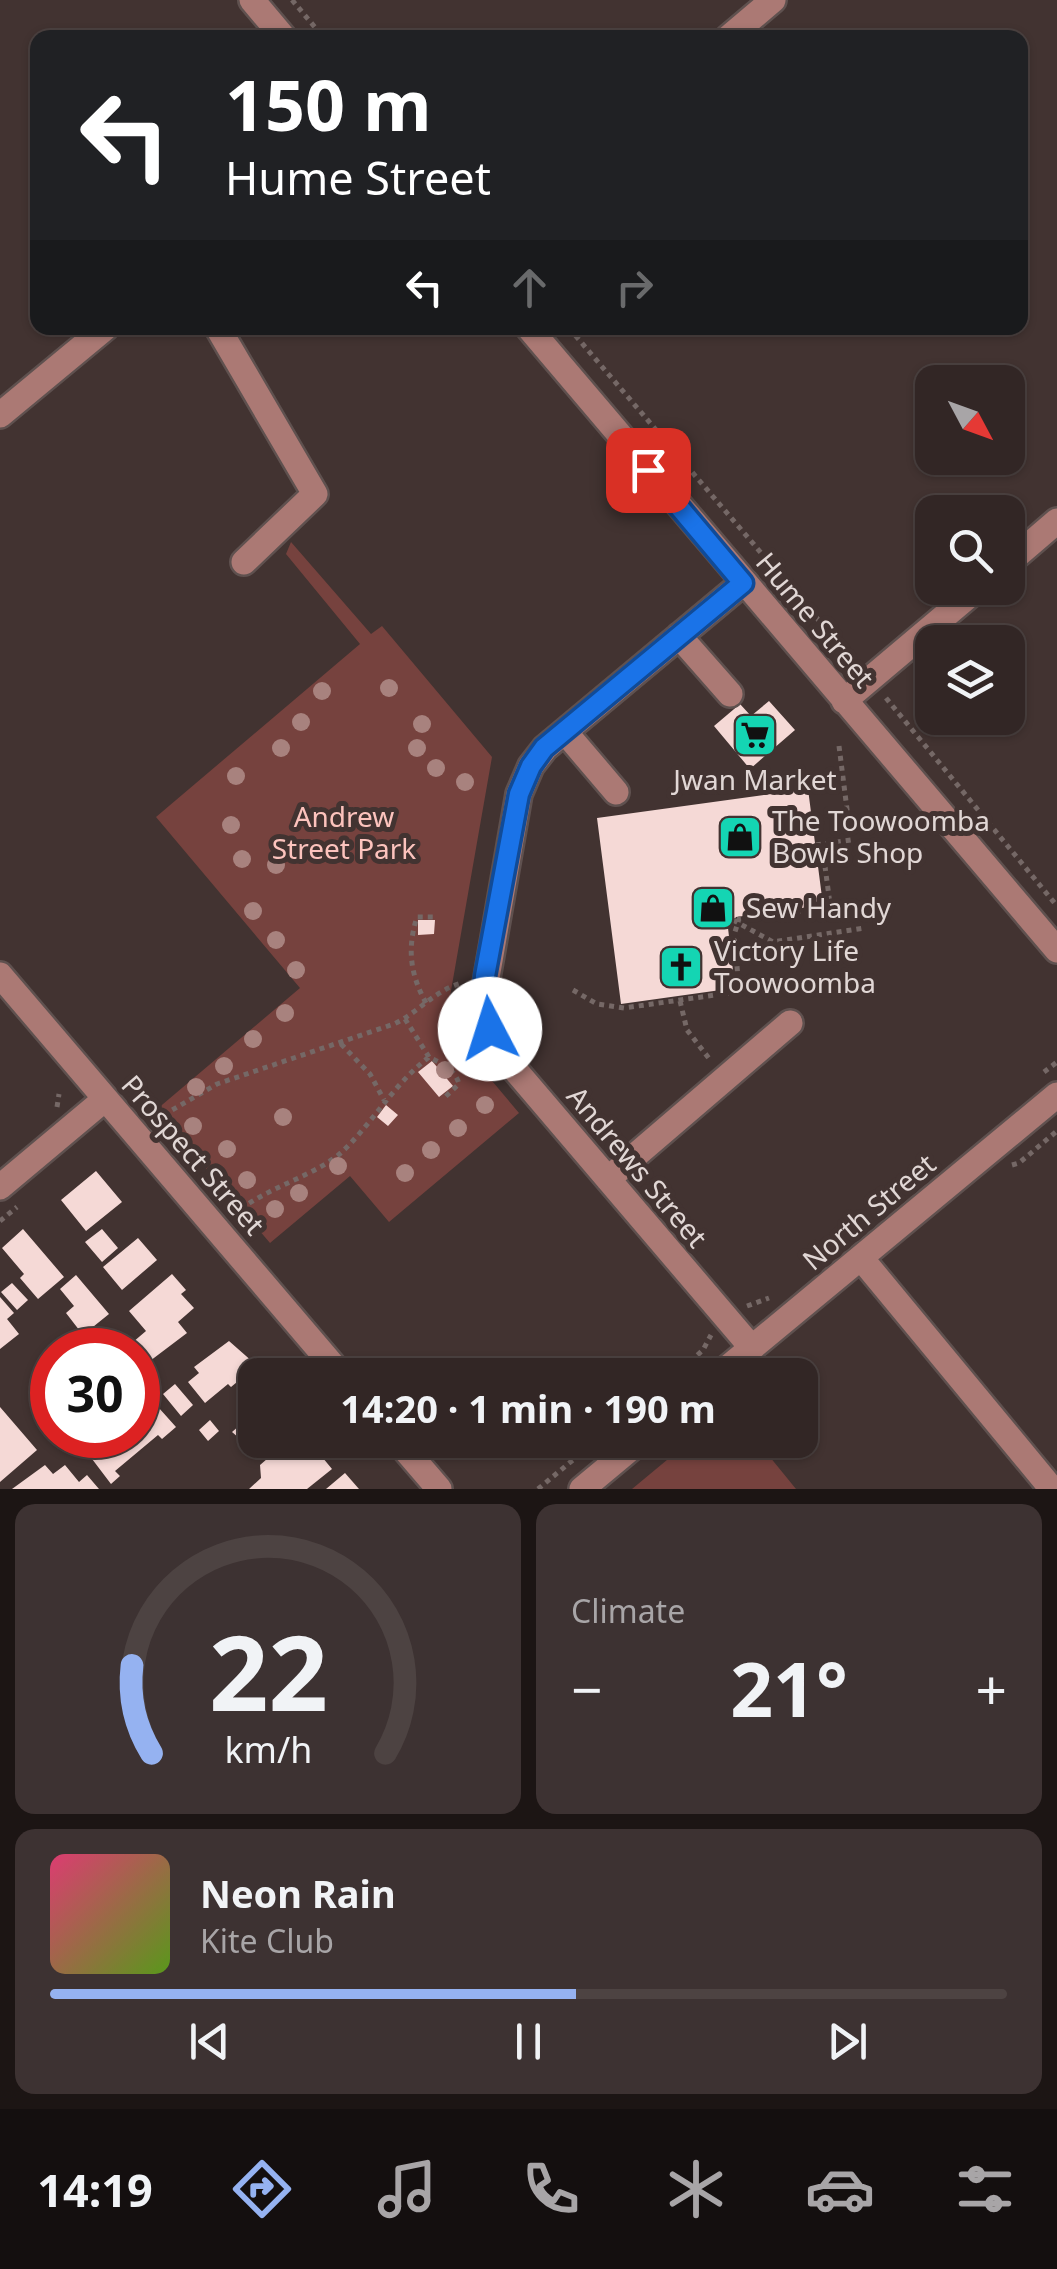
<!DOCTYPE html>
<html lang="en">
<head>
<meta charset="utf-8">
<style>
	body { margin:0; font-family:"Noto Sans",sans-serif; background:#3d3232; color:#f1f3f6; height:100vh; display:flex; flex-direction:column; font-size:38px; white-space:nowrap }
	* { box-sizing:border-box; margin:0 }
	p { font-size:32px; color:#a8a5a7 }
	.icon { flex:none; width:55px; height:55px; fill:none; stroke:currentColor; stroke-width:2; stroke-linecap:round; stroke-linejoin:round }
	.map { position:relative; height:1489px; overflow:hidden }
	.details { display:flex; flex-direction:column; gap:15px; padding:15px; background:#1c1514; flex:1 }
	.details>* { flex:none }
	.hud { position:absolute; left:30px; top:30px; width:998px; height:305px; border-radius:20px; box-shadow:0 2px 8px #0004,0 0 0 2px #4d4342; background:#202124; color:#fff; overflow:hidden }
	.needle { width:65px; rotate:131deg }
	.controls { position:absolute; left:915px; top:365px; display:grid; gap:20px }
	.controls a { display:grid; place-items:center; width:110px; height:110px; border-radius:20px; background:#322625; box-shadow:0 2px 8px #0004,0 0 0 2px #4d4342; font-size:50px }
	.speed { position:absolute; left:30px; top:1328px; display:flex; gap:20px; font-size:50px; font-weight:700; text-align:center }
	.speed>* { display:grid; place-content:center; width:130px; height:130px; border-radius:50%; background:#322625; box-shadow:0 2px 8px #0004,0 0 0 2px #4d4342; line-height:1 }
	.speed .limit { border:15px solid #d22; background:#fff; color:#111 }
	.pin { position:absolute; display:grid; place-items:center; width:85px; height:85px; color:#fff; margin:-42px; border-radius:20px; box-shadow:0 5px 15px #0006 }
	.me { position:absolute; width:110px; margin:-55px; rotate:355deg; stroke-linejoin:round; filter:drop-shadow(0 0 8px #0008) }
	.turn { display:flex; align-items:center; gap:35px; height:210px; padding:0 30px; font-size:45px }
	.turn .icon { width:130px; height:130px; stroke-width:2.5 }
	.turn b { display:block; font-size:70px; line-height:85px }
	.lanes { display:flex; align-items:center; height:95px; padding:0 30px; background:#0003; justify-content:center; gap:50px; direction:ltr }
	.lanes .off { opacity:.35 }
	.big { font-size:75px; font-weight:700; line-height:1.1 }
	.details .tile { flex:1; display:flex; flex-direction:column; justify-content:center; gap:15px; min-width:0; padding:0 35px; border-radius:20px; background:#3d3232 }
	.details .dial { align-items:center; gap:0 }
	.dial svg { height:260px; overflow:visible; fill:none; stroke:#4d4342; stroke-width:7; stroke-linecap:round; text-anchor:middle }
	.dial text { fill:#f1f3f6; stroke:none }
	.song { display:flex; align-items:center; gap:30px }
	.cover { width:120px; height:120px; border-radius:15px; background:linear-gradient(135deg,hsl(340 70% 55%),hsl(90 70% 35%)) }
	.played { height:10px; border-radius:5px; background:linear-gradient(90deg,#95b2f1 55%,#4d4342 55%) }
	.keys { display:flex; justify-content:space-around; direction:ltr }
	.heat { display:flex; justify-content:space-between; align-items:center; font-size:55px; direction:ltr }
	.details .tiles { flex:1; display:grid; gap:15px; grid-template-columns:1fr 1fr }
	.tile:last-child { grid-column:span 2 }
	.trip { position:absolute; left:238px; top:1358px; width:580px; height:100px; border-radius:20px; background:#322625; box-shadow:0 2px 8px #0004,0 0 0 2px #4d4342; font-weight:700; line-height:100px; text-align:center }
	.dock { display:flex; height:160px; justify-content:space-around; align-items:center; background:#140f0f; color:#a8a5a7 }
	.dock .icon { width:70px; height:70px }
	.dock .active { color:#95b2f1 }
	.dock b { font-size:45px; color:#f1f3f6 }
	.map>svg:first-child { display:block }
	.green { fill:#76423e }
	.building { fill:#f5d9d6 }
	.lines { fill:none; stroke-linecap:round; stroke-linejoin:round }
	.minor-casing { stroke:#5f514f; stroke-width:30 }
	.path { stroke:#756866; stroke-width:5; stroke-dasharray:5 5; stroke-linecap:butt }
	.minor { stroke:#ab7974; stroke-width:25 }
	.tree { fill:#a8827e }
	.route-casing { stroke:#114b97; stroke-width:25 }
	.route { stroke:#1a73e8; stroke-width:18 }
	.labels { text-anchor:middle; stroke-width:10; stroke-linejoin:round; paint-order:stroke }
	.street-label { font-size:28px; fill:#e1d7d5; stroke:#423331 }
	.poi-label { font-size:28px; fill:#e1d7d5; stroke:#423331; text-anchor:start }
	.park-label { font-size:28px; fill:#fcc3bd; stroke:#423331 }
</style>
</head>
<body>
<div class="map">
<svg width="1057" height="1489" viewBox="0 0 1057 1489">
	<rect width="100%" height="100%" fill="#423331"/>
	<path class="green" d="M291,542L371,634L382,626L492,757L445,1025L519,1113L389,1222L350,1176L270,1243L156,1110L300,988L156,817L360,644L286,554Z
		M691,1440H756L796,1489H632Z"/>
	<path class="building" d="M769,701L795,730L750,769L714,726L740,704L751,716Z
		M808,789L823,905L736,917L728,928L735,988L621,1004L597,818Z
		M418,920H435L434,934L418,935Z
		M432,1061L453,1086L439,1097L418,1072Z
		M386,1105L398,1115L388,1126L377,1117Z
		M96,1171L122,1202L86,1231L61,1200Z
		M23,1229L64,1277L38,1299L20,1278L24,1274L2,1248Z
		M102,1229L118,1248L102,1262L85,1242Z
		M138,1238L157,1260L122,1290L103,1267Z
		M172,1274L186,1290L181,1294L194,1308L178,1322L187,1333L142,1367L138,1362V1350L126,1348L146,1331L129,1311Z
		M76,1275L109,1314L83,1335L66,1313L74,1306L60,1289Z
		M12,1283L28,1300L17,1310L1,1292Z
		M0,1297L14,1313L7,1319L19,1334L0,1349Z
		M229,1341L254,1363L245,1370L248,1373L231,1387L228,1384L205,1403L188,1382L199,1373L194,1367Z
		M175,1384L193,1405L181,1416L163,1394Z
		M150,1398L176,1427L162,1439L158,1435L115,1471L120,1476L111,1484L86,1451L106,1435H138V1408Z
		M255,1399V1440H267L254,1451L232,1432L248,1418L242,1410Z
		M0,1407L37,1450L0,1482Z
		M210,1420L219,1431L208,1441L199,1430Z
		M289,1440H308L332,1469L307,1489H249L261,1478L260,1465Z
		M45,1465L53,1474L65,1465L79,1482L87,1475L99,1489H12Z
		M345,1473L359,1489H326Z"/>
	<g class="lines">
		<g class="minor-casing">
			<path id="minor" d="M252,0L284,38
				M728,38L773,0
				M218,328L315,494L244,562
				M529,328L1057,950
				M0,415L105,328
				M1008,563L1057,521
				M743,583L545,748L531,766L519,794L484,995L490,1029L505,1058L752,1348
				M679,636L730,694
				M844,701L978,588
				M565,732L616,792
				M0,975L341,1375
				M608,1179L790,1023
				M0,1187L105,1099
				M861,1258L1052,1489
				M719,1375L1057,1095
				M397,1440L439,1489
				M582,1489L641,1440"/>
		</g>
		<path class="path" d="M292,0L324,38
			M569,328L856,664
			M886,698L1057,906
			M839,746L848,817
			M816,845L851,840
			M733,920L773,942L864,928
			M573,990L597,1004L624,1008L736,992L739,987L734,935L739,919L827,908L830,904L822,844
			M680,1001L687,1030L711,1061
			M426,1003C410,974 407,948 417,917H433
			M405,1019L429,1057
			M341,1044L370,1074L384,1100
			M1044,1072L1057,1062
			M57,1107L59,1094
			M155,1120L217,1084L394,1024C419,1012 435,990 462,983
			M1012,1165L1019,1163L1057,1131
			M233,1215C266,1187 316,1176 343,1151C374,1121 394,1084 429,1057C442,1064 455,1069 459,1084L445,1097
			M0,1221L17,1207
			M747,1306L769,1298
			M675,1375L703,1350L711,1335
			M538,1489L597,1440"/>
		<use href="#minor" class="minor"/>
	</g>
	<g class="tree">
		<circle cx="389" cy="688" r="9"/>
		<circle cx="322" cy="691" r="9"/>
		<circle cx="301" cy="722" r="9"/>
		<circle cx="422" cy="724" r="9"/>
		<circle cx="281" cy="748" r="9"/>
		<circle cx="417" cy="748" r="9"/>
		<circle cx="436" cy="768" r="9"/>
		<circle cx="236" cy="776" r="9"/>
		<circle cx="465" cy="782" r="9"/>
		<circle cx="231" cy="825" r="9"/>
		<circle cx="242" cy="859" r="9"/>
		<circle cx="276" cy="865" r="9"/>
		<circle cx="253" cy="911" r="9"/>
		<circle cx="276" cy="940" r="9"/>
		<circle cx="296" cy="970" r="9"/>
		<circle cx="285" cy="1013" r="9"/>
		<circle cx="253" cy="1039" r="9"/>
		<circle cx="224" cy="1066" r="9"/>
		<circle cx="445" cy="1070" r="9"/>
		<circle cx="196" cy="1087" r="9"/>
		<circle cx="485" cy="1105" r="9"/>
		<circle cx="283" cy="1117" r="9"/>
		<circle cx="193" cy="1126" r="9"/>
		<circle cx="458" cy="1128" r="9"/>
		<circle cx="227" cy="1149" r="9"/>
		<circle cx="431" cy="1150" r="9"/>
		<circle cx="338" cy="1166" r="9"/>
		<circle cx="405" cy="1173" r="9"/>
		<circle cx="247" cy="1180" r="9"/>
		<circle cx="299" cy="1193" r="9"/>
		<circle cx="275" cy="1209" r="9"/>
	</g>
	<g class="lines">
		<g class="route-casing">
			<path id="route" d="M490,1029L484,994L485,976L519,794L531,766L544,748L743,583L648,470"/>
		</g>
		<use href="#route" class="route"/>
	</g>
	<defs>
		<g id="supermarket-square" transform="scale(2.25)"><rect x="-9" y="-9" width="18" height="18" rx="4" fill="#14d5b3" stroke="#423331"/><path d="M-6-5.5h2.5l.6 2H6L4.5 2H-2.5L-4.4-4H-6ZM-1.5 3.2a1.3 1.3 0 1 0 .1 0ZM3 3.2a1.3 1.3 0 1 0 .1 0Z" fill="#111"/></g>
		<g id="shop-square" transform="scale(2.25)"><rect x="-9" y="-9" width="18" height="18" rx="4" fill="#14d5b3" stroke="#423331"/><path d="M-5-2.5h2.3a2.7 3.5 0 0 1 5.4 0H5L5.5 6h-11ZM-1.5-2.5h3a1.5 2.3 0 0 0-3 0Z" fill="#111"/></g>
		<g id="church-square" transform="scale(2.25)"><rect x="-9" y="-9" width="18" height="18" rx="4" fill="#14d5b3" stroke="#423331"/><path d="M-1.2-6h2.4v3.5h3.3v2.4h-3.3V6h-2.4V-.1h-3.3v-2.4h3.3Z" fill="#111"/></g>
	</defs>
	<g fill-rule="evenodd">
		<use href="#supermarket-square" x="755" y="735"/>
		<use href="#shop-square" x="740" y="837"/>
		<use href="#shop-square" x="713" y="908"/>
		<use href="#church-square" x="681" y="967"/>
	</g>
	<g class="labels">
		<g class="street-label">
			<text transform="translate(815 620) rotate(50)" y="10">Hume Street</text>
			<text transform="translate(193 1155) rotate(49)" y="10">Prospect Street</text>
			<text transform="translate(637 1167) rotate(50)" y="10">Andrews Street</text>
			<text transform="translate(869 1212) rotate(-40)" y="10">North Street</text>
		</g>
		<g class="poi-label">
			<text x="755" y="790" text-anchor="middle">Jwan Market</text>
			<text x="772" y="831">The Toowoomba<tspan x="772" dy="32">Bowls Shop</tspan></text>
			<text x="746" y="918">Sew Handy</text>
			<text x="714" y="961">Victory Life<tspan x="714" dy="32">Toowoomba</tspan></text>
		</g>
		<g class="park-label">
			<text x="344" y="827">Andrew<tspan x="344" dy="32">Street Park</tspan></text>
		</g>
	</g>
</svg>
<div class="controls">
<a><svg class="needle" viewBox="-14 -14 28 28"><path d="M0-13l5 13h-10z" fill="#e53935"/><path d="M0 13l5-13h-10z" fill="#a8a5a7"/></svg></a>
<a><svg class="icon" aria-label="search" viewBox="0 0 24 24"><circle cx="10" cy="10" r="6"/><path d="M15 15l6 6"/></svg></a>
<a><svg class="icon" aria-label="layers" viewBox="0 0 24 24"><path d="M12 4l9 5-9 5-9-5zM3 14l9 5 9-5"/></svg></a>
</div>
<div class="speed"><div class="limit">30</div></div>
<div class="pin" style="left:648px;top:470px;background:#d93025"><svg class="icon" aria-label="arrive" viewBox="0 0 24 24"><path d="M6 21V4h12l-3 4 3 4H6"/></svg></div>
<svg class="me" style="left:490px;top:1029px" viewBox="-20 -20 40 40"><circle r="19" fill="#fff"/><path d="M0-13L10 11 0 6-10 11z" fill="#1a73e8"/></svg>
<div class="trip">14:20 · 1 min · 190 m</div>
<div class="hud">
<div class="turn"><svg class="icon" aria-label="left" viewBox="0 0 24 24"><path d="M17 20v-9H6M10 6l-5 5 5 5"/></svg><div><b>150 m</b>Hume Street</div></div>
<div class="lanes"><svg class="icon" aria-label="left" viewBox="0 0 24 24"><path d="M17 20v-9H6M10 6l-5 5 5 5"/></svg><svg class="icon off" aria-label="ahead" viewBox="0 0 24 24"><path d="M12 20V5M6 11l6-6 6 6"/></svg><svg class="icon off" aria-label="right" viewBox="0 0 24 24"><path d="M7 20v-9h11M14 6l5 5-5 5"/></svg></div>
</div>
</div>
<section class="details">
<div class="tiles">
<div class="tile dial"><svg viewBox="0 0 100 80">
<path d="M14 69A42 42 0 1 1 86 69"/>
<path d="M14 69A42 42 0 0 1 8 42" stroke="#95b2f1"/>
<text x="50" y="56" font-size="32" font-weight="700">22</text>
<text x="50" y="72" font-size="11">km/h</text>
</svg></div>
<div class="tile"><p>Climate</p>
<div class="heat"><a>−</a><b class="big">21°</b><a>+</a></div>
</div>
<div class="tile">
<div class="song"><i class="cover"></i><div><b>Neon Rain</b><p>Kite Club</p></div></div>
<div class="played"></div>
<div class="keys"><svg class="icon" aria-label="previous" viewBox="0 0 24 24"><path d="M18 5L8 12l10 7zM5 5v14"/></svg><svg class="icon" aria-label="pause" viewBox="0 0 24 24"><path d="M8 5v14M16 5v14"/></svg><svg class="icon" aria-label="next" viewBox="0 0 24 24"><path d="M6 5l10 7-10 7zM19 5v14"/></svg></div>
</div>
</div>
</section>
<nav class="dock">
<b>14:19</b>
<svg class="icon active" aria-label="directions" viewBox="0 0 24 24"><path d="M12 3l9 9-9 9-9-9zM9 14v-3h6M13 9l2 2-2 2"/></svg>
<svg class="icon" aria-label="music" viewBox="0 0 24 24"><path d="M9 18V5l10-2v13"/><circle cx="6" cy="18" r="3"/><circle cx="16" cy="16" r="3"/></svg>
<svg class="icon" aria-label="phone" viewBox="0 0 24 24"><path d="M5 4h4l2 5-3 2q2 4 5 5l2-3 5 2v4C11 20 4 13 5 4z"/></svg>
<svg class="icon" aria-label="climate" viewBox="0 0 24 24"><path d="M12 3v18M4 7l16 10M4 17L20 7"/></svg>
<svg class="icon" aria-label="car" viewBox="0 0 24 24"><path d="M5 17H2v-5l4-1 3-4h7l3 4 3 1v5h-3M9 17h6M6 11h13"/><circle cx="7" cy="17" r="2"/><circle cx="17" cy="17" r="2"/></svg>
<svg class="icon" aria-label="filters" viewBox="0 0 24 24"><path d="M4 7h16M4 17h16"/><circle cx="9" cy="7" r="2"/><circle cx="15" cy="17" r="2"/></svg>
</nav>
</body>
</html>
